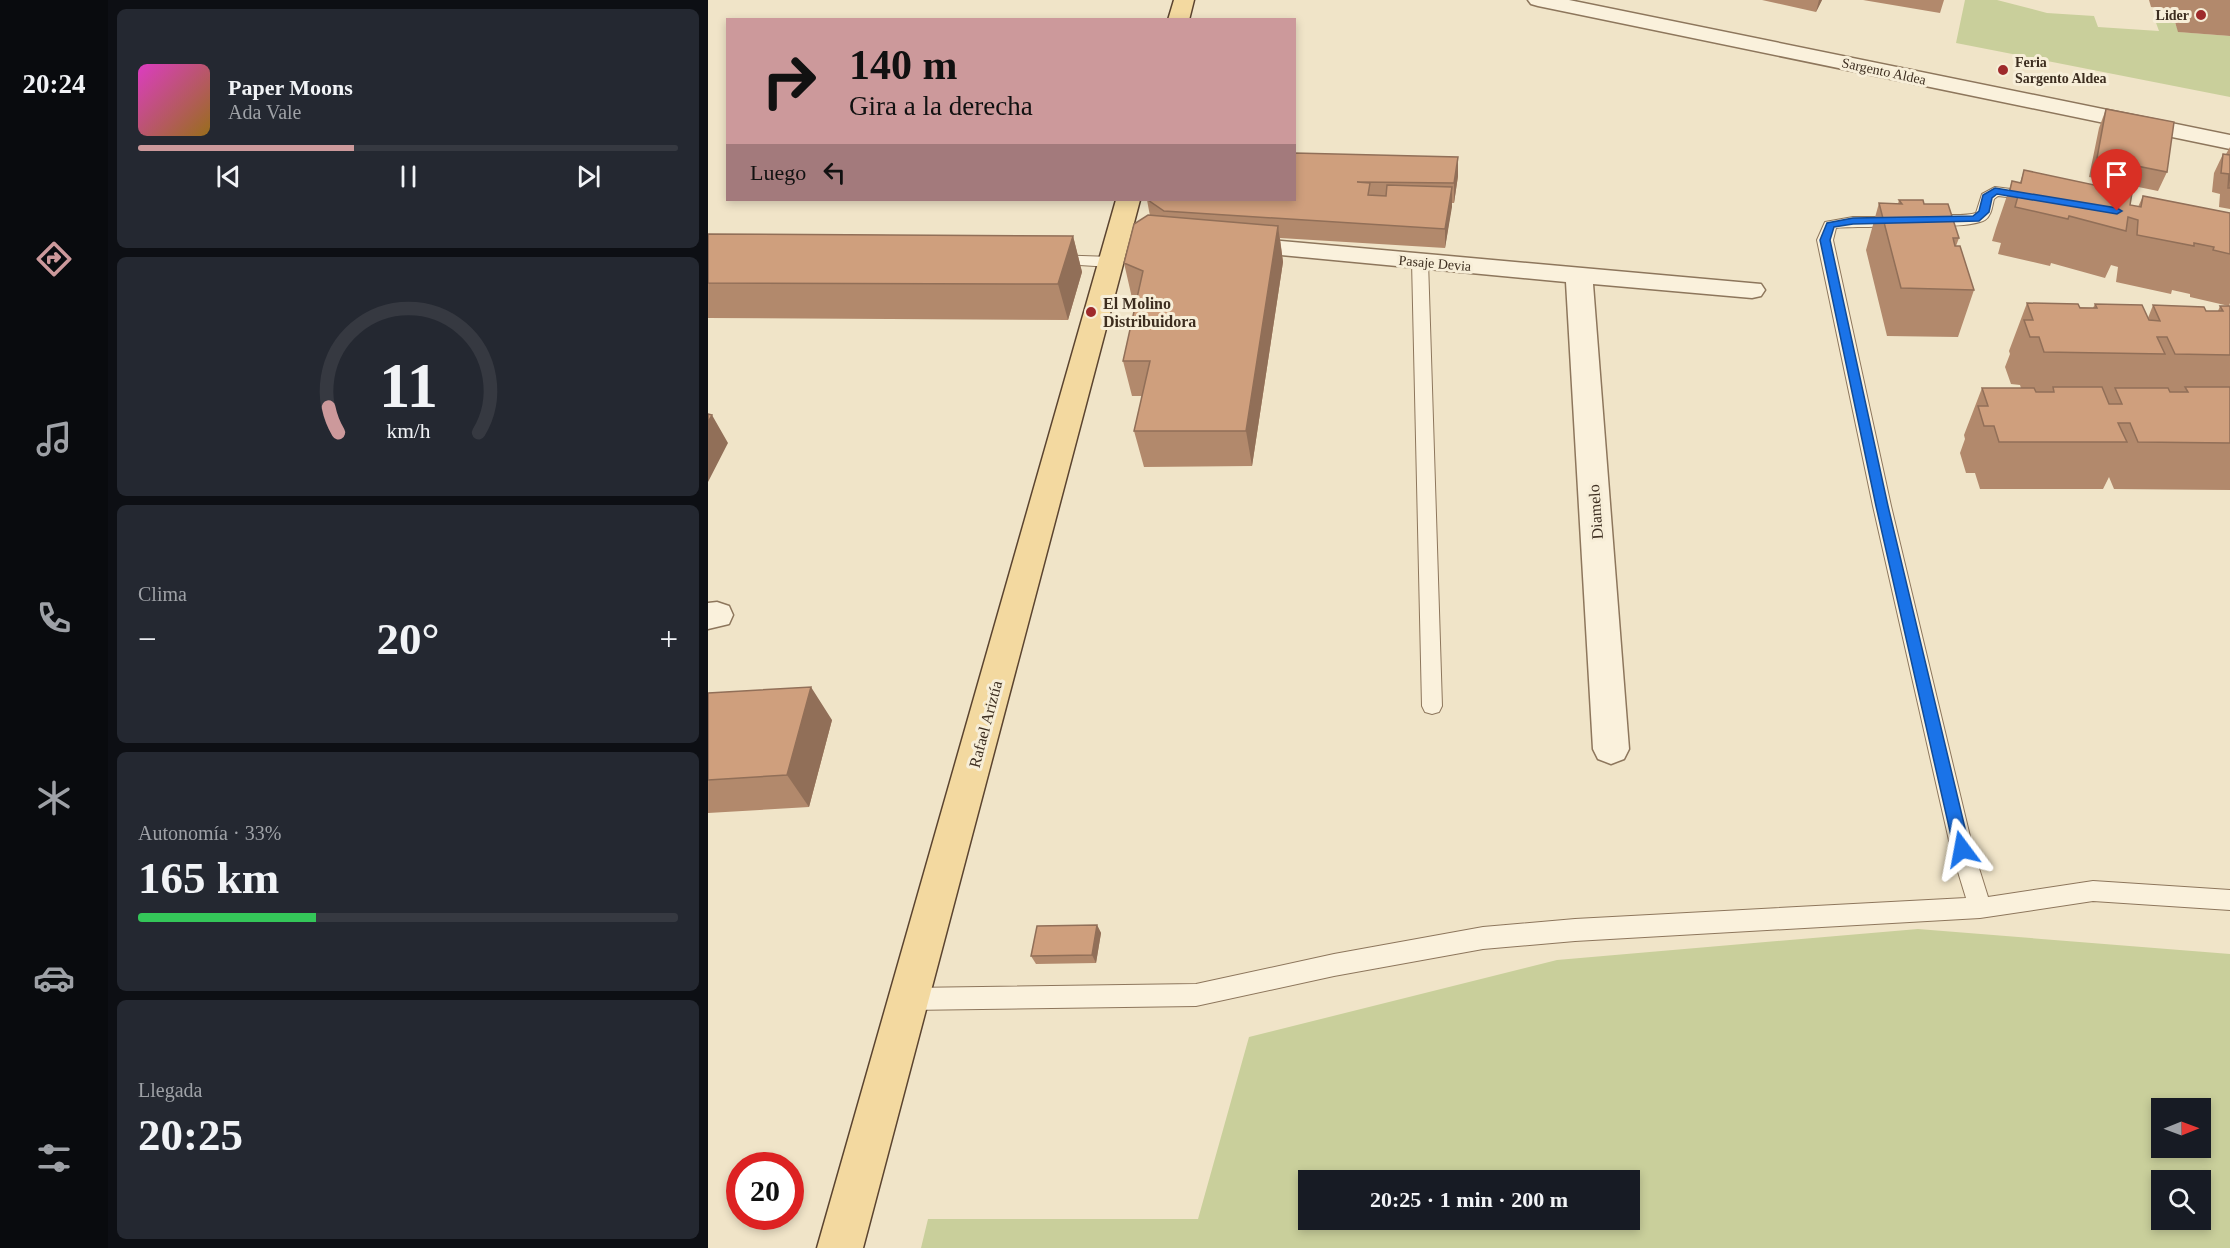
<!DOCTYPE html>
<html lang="es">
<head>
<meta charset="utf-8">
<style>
	body { margin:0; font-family:Georgia,serif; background:#242831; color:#f1f3f6; height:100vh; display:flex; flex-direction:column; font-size:22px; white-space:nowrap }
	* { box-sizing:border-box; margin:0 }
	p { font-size:20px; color:#9ea1a6 }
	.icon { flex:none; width:33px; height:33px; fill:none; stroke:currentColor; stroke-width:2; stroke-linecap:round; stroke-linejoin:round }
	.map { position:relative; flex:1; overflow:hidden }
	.sheet { display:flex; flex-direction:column; gap:9px; padding:9px; background:#0d0f14; width:600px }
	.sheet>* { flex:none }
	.guide { position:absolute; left:18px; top:18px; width:570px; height:183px; border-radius:0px; box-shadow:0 3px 9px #0003; background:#cc999b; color:#111; overflow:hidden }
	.needle { width:39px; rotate:89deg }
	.controls { position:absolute; left:1443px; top:1098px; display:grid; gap:12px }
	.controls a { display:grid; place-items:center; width:60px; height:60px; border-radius:0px; background:#171b24; box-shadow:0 3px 9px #0003; font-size:30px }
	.speed { position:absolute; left:18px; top:1152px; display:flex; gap:12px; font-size:30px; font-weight:700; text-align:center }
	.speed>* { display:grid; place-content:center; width:78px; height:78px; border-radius:50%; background:#171b24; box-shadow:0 3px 9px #0003; line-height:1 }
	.speed .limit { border:9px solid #d22; background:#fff; color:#111 }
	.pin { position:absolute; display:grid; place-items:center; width:51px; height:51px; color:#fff; margin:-62px -26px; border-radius:50% 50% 50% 0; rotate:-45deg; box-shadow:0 0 6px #0007 }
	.pin .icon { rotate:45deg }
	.me { position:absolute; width:66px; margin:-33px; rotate:347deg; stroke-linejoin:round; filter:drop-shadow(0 0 4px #0008) }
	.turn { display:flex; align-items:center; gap:21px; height:126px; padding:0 24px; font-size:27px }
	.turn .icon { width:78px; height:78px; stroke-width:2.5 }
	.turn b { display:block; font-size:42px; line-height:51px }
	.then { display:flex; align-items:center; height:57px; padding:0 24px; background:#0003; gap:12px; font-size:22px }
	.big { font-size:45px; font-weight:700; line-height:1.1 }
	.sheet .widget { flex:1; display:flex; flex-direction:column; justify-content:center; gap:9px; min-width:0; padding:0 21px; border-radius:9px; background:#242831 }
	.sheet .dial { align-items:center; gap:0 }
	.dial svg { height:156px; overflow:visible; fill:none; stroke:#363941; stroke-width:7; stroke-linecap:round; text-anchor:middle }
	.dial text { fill:#f1f3f6; stroke:none }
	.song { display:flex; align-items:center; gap:18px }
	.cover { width:72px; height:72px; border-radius:9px; background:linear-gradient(135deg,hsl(310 70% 55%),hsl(40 70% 35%)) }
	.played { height:6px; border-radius:3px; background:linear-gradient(90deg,#cc999b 40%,#363941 40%) }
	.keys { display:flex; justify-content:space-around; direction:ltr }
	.heat { display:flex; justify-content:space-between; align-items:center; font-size:33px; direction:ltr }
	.charge { height:9px; border-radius:4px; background:linear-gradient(90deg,#34c759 33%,#363941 0) }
	.trip { position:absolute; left:590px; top:1170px; width:342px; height:60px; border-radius:0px; background:#171b24; box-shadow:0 3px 9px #0003; font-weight:700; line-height:60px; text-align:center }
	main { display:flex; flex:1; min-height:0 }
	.tab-bar { display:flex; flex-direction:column; width:108px; justify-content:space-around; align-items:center; background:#090b0e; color:#9ea1a6 }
	.tab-bar .icon { width:42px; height:42px }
	.tab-bar .active { color:#cc999b }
	.tab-bar b { font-size:27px; color:#f1f3f6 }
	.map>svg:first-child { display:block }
	.green { fill:#c9cf9b; fill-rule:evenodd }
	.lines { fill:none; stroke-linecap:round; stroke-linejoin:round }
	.service-casing { stroke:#8d765c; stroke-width:2 }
	.minor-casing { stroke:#8d765c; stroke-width:3 }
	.primary-casing { stroke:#5b4430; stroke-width:3 }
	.service { fill:#faf1dc; fill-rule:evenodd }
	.minor { fill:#faf1dc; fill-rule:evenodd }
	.primary { fill:#f3d9a0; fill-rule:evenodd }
	.wall { fill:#b2896c }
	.shaded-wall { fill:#916f58 }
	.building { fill:#cf9f7d; stroke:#916f58; stroke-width:1.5 }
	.route { fill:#1a73e8; stroke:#114b97; stroke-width:1.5 }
	.poi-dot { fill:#9e2a2b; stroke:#f7eed8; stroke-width:2 }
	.labels { text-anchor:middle; stroke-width:6; stroke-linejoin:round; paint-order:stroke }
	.far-poi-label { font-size:14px; font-weight:bold; fill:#3d2e20; stroke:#f7eed8; text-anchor:end }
	.far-street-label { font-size:14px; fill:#3d2e20; stroke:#f7eed8 }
	.poi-label { font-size:16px; font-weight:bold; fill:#3d2e20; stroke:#f7eed8; text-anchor:start }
	.street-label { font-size:16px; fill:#3d2e20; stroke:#f7eed8 }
</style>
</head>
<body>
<main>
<nav class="tab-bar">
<b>20:24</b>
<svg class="icon active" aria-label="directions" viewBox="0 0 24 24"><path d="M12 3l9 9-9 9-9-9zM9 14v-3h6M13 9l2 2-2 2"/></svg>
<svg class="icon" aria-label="music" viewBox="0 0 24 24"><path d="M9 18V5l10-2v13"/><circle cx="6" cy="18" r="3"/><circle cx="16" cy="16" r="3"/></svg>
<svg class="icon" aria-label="phone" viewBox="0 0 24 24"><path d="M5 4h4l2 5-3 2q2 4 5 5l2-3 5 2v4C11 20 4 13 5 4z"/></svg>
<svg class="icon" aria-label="climate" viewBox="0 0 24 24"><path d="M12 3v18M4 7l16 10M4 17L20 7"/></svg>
<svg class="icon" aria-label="car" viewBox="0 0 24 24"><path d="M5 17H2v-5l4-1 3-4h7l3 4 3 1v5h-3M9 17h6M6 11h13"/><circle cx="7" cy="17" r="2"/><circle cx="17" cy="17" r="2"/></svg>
<svg class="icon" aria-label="filters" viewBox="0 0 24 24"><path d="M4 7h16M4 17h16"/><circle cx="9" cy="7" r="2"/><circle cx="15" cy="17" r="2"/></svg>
</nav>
<section class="sheet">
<div class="widget">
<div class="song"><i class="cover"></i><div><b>Paper Moons</b><p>Ada Vale</p></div></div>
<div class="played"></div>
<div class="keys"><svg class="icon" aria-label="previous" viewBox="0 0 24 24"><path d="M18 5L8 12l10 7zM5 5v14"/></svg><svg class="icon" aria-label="pause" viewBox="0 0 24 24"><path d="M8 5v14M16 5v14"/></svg><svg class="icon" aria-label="next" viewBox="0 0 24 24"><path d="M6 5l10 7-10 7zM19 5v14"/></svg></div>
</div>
<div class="widget dial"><svg viewBox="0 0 100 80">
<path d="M14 69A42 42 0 1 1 86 69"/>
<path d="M14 69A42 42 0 0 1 9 56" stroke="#cc999b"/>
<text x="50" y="56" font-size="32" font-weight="700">11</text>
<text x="50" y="72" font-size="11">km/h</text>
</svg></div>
<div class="widget"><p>Clima</p>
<div class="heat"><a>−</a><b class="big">20°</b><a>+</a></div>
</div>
<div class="widget"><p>Autonomía · 33%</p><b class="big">165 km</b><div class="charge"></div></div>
<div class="widget"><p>Llegada</p><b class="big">20:25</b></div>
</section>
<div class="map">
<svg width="1522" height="1248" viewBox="0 0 1522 1248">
	<rect width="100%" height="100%" fill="#f0e4c8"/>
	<path class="green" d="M1257,0H1289L1339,13L1386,16L1390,27L1451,31L1447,20L1466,21L1471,32L1522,36V97L1248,43Z
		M1210,929L1522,954V1248H213L220,1219H490L541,1037L849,960ZM1454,1108H1492V1148H1454ZM600,1180H921V1220H600ZM1454,1180H1492V1220H1454Z"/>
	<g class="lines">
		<g class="service-casing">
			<path id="service" d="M1287,187L1326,192L1333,196L1326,200L1290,196L1286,199C1284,206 1284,215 1277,220C1267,226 1220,229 1213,221C1223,211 1253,218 1268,213L1274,194Z
				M1145,217H1191L1198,221C1191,229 1143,226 1128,228L1125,240L1183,506L1265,849L1280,897L1385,881L1522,890V910L1385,901L1272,918L867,941L775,949L626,976L488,1006L201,1010L193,1007L189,999L193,991L201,988L488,984L626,954L775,927L867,919L1258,898L1243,849L1165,506L1109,240L1117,222Z
				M345,255L403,257L411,262L403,267L340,263L337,260Z
				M712,256L720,261L734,706L731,712L724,714L717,712L714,706L704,261Z"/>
		</g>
		<g class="minor-casing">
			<path id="minor" d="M820,0H861L1522,135V149L830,6L823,4Z
				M529,237L1053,284L1057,290L1053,296L1044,298L885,284L921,749L916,759L903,764L890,759L885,749L858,282L520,250L516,245L520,240Z
				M9,602L21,606L25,615L21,624L0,629V603Z"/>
		</g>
		<g class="primary-casing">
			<path id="primary" d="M466,0H486L481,20H460Z
				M408,200H432L155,1248H109Z"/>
		</g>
		<use href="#service" class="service"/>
		<use href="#minor" class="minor"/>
		<use href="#primary" class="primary"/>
	</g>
	<path class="wall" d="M1054,0H1114L1108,12Z
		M1155,0H1236L1232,13Z
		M1441,0H1522V36L1470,32L1463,9L1443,7Z
		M1398,109L1459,172L1450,191L1381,177L1391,128Z
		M1522,147V209L1511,207L1512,194L1504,192L1506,173L1515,154H1518Z
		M586,153L750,176L746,203H744L737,248L572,238L575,262L544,466L436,467L426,431L434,396H424L415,361L429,300L424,298L416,263L442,216L439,200H586Z
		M1316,170L1422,205L1430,207L1435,196L1522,213V303L1521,306L1482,297V294L1464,290L1463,294L1408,282L1410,267L1403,265L1397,278L1343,263L1342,266L1290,254L1293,243L1284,241L1288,228L1304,181L1312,183Z
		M1191,200L1216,204L1251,238L1248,246L1266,290L1250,337L1179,336L1158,250L1171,203L1190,204Z
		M0,234L365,236L374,272L360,320L0,318Z
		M1319,303L1385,308L1387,304L1440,318L1445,305L1498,311H1510L1512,306H1522V490L1406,489L1401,477L1395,489H1272L1267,473H1258L1252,453L1257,439L1256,435L1274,388H1313L1312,385L1303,384L1297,367L1302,354L1301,351Z
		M0,693L124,720L101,807L0,813Z
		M389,925L393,933L388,963L328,964L323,956Z"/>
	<path class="shaded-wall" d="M1111,0H1114L1108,12Z
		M750,157V176L746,203V183Z
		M744,187V207L737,248V229Z
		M570,226L575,262L544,466L538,431Z
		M365,236L374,272L360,320L350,284Z
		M4,415L20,443L0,482V422Z
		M103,687L124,720L101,807L79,775Z
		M389,925L393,933L388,963L384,955Z"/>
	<path class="building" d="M1398,109L1466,122L1459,172L1389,158Z
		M586,153L750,157L746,183L649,182L662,183L660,195L678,196L679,185L744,187L737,229L456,211L440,200H586Z
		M1515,154L1522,155V188H1520L1521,174L1513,173Z
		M1316,170L1424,193L1422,205L1433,207L1435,196L1522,213V254L1505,250L1506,247L1486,243V246L1429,235L1430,220L1420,217L1418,231L1361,216L1360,219L1307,207L1310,196L1301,194L1304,181L1313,183Z
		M1191,200H1215L1216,204H1240L1251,238H1245L1247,246H1252L1266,290L1193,288L1171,203L1194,204Z
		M440,215L570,226L538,431H426L442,361H415L435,271L416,263L426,224Z
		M0,234L365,236L350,284L0,283Z
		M1319,303L1370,304L1372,308H1389L1387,304L1434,305L1441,320L1452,321L1445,305L1496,307L1498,311H1515L1512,306H1522V355L1467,354L1459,337H1449L1457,354L1336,352L1331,337H1322L1316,320H1325Z
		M1345,387H1394L1401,404H1414L1407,388H1460L1462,392H1480L1477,387H1522V443L1430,442L1422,423H1410L1419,442H1291L1286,426H1276L1270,406H1280L1274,388H1326L1328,392H1346Z
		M0,414L4,415L0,422Z
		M103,687L79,775L0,780V693Z
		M389,925L384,955L323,956L329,926Z"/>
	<path class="route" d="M1287,188L1409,208L1414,211L1409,214L1289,194L1284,198L1281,212L1271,221L1145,224L1126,227L1122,240L1180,506L1262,849L1259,854L1254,856L1248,854L1246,849L1168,506L1112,240L1119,223L1145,218L1265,216L1271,211L1275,195Z"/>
	<g class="poi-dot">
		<circle cx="1493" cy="15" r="6"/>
		<circle cx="1295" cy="70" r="6"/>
		<circle cx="383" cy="312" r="6"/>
	</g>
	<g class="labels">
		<g class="far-poi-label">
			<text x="1481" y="20">Lider</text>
			<text x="1307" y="67" text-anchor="start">Feria<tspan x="1307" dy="16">Sargento Aldea</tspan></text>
		</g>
		<g class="far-street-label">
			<text transform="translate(1176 71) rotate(12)" y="5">Sargento Aldea</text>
			<text transform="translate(727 263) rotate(5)" y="5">Pasaje Devia</text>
		</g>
		<g class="poi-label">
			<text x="395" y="309">El Molino<tspan x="395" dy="18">Distribuidora</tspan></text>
		</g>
		<g class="street-label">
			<text transform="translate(887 512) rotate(-94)" y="6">Diamelo</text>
			<text transform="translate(277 724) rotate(-75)" y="6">Rafael Ariztía</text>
		</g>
	</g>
</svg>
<div class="controls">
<a><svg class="needle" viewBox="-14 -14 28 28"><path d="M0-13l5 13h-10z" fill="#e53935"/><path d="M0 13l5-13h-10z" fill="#9ea1a6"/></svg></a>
<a><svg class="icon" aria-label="search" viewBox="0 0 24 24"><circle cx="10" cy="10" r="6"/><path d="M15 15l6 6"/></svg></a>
</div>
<div class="speed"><div class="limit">20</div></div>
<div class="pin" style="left:1409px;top:211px;background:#d93025"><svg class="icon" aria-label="arrive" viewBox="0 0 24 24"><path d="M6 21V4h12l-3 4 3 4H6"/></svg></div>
<svg class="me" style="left:1254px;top:849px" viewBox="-20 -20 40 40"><path d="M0-17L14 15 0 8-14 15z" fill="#1a73e8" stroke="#fff" stroke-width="4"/></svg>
<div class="trip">20:25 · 1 min · 200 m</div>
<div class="guide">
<div class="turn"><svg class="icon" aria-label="right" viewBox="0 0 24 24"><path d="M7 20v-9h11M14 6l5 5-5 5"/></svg><div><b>140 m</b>Gira a la derecha</div></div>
<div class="then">Luego<svg class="icon" aria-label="left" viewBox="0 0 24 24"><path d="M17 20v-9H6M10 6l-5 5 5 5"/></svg></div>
</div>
</div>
</main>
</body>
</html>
